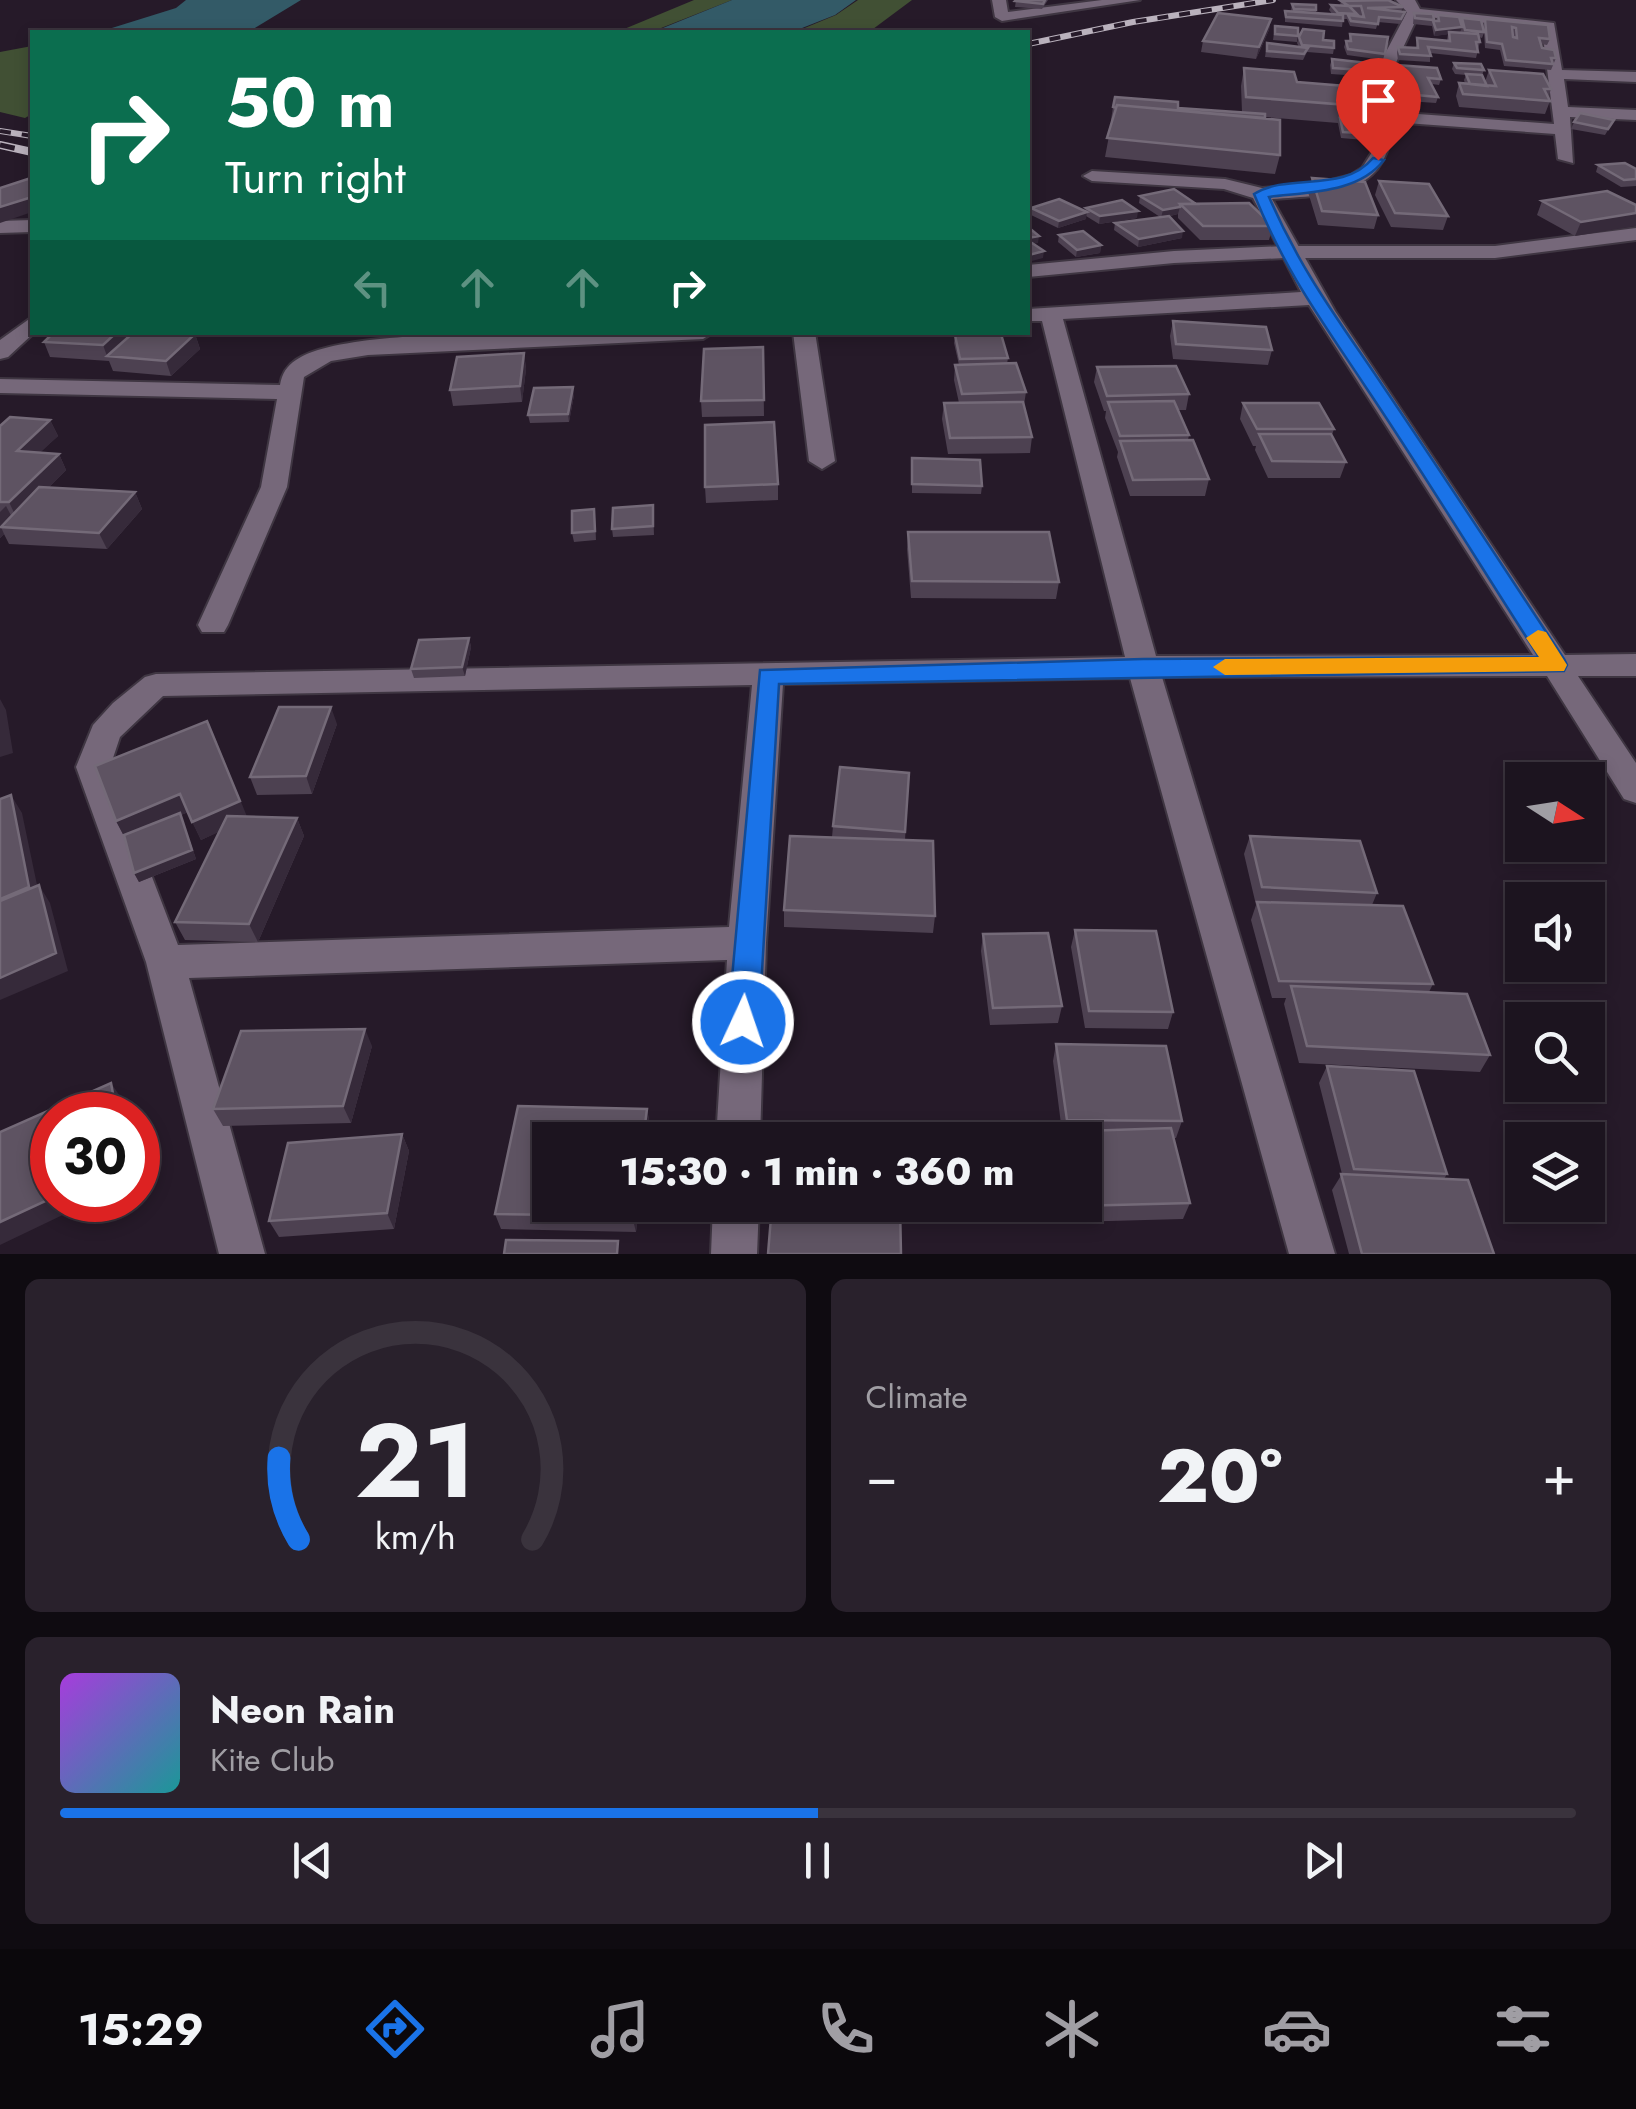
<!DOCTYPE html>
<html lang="en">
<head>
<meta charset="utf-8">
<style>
	body { margin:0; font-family:Jost,sans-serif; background:#29212c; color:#f1f3f6; height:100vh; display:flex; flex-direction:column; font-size:38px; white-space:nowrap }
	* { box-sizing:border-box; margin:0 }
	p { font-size:32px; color:#a09ea4 }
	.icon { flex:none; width:55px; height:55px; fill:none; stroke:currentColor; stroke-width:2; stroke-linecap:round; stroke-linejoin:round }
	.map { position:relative; height:1254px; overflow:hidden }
	.sheet { display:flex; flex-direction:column; gap:25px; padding:25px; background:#0f0b11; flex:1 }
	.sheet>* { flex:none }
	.hud { position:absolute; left:30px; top:30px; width:1000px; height:305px; border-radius:0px; box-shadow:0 5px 15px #0003,0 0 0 2px #3a333d; background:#0b6e4f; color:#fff; overflow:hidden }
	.needle { width:65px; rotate:102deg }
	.controls { position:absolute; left:1505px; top:762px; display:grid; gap:20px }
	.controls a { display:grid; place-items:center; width:100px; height:100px; border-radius:0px; background:#1c141f; box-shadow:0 5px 15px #0003,0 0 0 2px #3a333d; font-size:50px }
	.speed { position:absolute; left:30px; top:1092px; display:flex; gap:20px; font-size:50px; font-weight:700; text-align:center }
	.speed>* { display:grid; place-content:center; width:130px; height:130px; border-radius:50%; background:#1c141f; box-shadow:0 5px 15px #0003,0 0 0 2px #3a333d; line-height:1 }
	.speed .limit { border:15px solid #d22; background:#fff; color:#111 }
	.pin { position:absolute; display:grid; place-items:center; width:85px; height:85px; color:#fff; margin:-102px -42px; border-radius:50% 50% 50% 0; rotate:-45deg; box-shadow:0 0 10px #0007 }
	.pin .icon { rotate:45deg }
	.me { position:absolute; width:110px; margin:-55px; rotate:3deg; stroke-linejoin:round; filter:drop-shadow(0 0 8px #0008) }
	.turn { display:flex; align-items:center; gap:35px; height:210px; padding:0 30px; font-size:45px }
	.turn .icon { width:130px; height:130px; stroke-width:2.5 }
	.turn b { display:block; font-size:70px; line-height:85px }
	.lanes { display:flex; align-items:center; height:95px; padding:0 30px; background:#0003; justify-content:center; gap:50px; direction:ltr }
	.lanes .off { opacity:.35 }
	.big { font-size:75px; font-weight:800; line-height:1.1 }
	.sheet .tile { flex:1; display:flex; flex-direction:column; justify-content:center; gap:15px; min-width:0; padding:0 35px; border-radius:15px; background:#29212c }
	.sheet .dial { align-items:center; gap:0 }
	.dial svg { height:260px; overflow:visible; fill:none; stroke:#3a333d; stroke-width:7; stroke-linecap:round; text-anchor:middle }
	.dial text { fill:#f1f3f6; stroke:none }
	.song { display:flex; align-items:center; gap:30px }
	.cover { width:120px; height:120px; border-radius:15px; background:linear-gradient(135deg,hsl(280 70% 55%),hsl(180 70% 35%)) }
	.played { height:10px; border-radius:5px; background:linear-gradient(90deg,#1a73e8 50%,#3a333d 50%) }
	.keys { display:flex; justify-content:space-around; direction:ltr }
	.heat { display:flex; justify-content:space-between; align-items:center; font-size:55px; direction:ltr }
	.sheet .tiles { flex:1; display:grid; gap:25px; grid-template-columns:1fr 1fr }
	.tile:last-child { grid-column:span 2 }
	.trip { position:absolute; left:532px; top:1122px; width:570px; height:100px; border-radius:0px; background:#1c141f; box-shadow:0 5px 15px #0003,0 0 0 2px #3a333d; font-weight:800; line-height:100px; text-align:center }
	.tabs { display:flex; height:160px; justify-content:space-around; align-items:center; background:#0b080c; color:#a09ea4 }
	.tabs .icon { width:70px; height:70px }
	.tabs .active { color:#1a73e8 }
	.tabs b { font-size:45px; color:#f1f3f6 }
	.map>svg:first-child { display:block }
	.forest { fill:#415034 }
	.water { fill:#335a67 }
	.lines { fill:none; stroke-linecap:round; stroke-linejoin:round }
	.minor-casing { stroke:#3f3642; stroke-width:4 }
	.tertiary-casing { stroke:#3f3642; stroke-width:4 }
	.minor { fill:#76687a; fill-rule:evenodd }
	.tertiary { fill:#76687a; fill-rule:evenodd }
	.rail-far1-casing { stroke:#bab2bd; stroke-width:6 }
	.rail-casing { stroke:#bab2bd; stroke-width:8 }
	.rail-far1 { stroke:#261a29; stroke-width:4; stroke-dasharray:11; stroke-linecap:butt }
	.rail { stroke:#261a29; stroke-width:5; stroke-dasharray:15; stroke-linecap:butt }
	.wall { fill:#4d4151 }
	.shaded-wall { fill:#362a3a }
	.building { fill:#5e5362; stroke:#746a78; stroke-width:2.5; fill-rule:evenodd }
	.route { fill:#1a73e8; stroke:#114b97; stroke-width:2.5 }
	.slow { fill:#f59e0b }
</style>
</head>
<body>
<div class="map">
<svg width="1636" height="1254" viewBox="0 0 1636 1254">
	<rect width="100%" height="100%" fill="#261a29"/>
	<path class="forest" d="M694,0H732L651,32H617Z
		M858,0H912L869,32H795L836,15Z
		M32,46V114L25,118L0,112V52Z"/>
	<path class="water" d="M186,0H301L248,32H99L176,8Z
		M732,0H856L835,15L792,32H653Z"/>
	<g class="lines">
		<g class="minor-casing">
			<path id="minor" d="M992,0H1006L1008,12L1102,0H1140L1002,21L995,17Z
				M1396,0H1415L1420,9L1554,23L1562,70L1636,72V82L1564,79L1568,107L1636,110V120L1570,117L1573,163L1558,159L1555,134L1392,122C1390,195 1332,195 1272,199L1335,311L1565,655L1636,654V676H1578L1636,763V803L1624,799L1547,676L1162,677L1335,1254H1289L1130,678L783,684L766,943L760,1140H716L727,960L189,978L265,1254H219L146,962L76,767L93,725L113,703L145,677L156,674L1125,657L1042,321H1028V309L1301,292L1253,198L1224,189L1092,181L1083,176L1092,171L1225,179L1262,188L1316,184L1351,175L1362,168L1372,152L1378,67L1407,12ZM1418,16L1542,29L1554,124L1391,112L1394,67ZM1309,305L1533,655L1156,656L1063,319ZM752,685L729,927L178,945L110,767L120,737L163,696Z
				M32,317L35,332L8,357L0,359V340Z
				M552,332H714L703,339L368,355L331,361L304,377L287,487L228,625L224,632H202L198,625L261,487L277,399L0,393V379L280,385C282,373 287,366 296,360C339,330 496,335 552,332Z
				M793,332H815L835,461L822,469L809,461Z
				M713,1205H759L757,1254H711Z"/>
		</g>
		<g class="tertiary-casing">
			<path id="tertiary" d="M32,220V232L0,233V221Z
				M1636,228V240L1495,258H1285L1174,263L1028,277V265L1174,251L1285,246H1495Z"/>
		</g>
		<use href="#minor" class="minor"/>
		<use href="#tertiary" class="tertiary"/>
		<g class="rail-far1-casing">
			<path id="rail-far1" d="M1028,44L1133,22L1273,0
				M0,131L32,136"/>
		</g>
		<g class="rail-casing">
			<path id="rail" d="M0,145L32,152"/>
		</g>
		<use href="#rail-far1" class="rail-far1"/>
		<use href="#rail" class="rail"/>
	</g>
	<path class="wall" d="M1016,0H1048L1042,9L1015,7Z
		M1341,1L1403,7L1401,12L1404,18L1400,24L1378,22L1376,29L1350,26L1347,19H1343L1342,27L1285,22V11H1291L1292,4L1316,5V13L1333,15L1329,10L1331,5H1340Z
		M1414,13L1434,21H1436L1438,15L1461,23L1462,18L1483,25L1485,19L1548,25L1550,39L1547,45L1541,44L1542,48L1556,58L1551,70L1504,66L1500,50L1485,48L1484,33L1482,38L1479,37L1480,42L1476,58L1430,53V62L1398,60L1397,53L1398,47L1416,48L1417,38L1447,40L1448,34L1434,36L1432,26L1413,24Z
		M1271,19L1269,30L1256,59L1201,52L1203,41Z
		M1275,26L1298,36L1297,42L1273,40Z
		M1350,34L1388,37L1383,60L1347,55L1344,47L1346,41H1349Z
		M1299,37L1323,40L1334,48L1333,54L1307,52L1303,60L1265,57L1267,43L1299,47L1297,43Z
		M1332,59L1376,71L1375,77L1331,74L1330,65Z
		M1454,63L1484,70L1482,75L1485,82L1489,70L1551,89L1548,98L1550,101L1545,114L1459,107L1456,96L1459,83L1465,84L1464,80L1466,75L1455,74L1452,69Z
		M1396,65L1441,79L1439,85L1432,84L1438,97L1436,103L1393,100L1390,91L1392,85H1395L1397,77L1395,71Z
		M1244,68L1297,82L1374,107L1370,121L1378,134L1376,141L1341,138L1338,123L1265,117L1280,155L1275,174L1105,157L1112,120H1111L1113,107L1178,108L1242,112L1241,86Z
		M1614,120L1605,135L1571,129L1574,122Z
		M1598,165L1636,169V186L1621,187L1596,172Z
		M1312,178L1378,215L1374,229L1318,225L1308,192Z
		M1379,181L1448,216L1443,230L1391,227L1375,195Z
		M1607,191L1575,236L1537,215L1542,201Z
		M1140,196L1196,204L1273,226L1269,240H1200L1178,218V214L1170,216L1182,238L1138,247L1114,230L1115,223L1160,217L1139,203Z
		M1031,208L1085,211L1086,208L1137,218L1099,224L1086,216V219L1058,228L1031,215Z
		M1059,235L1101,245L1100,253L1076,257L1058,242Z
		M1173,321L1272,350L1268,365L1173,359L1170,336Z
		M584,332H621L584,335Z
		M195,334L200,349L171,376L113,371L109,361L50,357L44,342Z
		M955,335L1008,358L1007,364L1026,392L1024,405L1032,437L1030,453L948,454L942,419L944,403H959L954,380L955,365H959L954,343Z
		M763,347L764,416L702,417L701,401Z
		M524,353L526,369L522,402L453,406L450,390Z
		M1097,367L1189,394L1186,410H1178L1189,435L1188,440L1209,479L1205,496H1130L1117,457L1118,452L1105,418L1106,411H1104L1094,382Z
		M574,395L569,422L530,423L528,415Z
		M1243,403L1334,429L1332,435L1346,462L1340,478H1268L1255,450L1256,446H1253L1240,419Z
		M50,420L58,436L40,452L59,454L66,470L49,487L135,492L142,509L107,549L9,544L4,534L0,538V426Z
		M912,458L982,486L981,494L912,493Z
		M778,484V500L706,503L705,487Z
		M653,505L654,535L613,537L612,529Z
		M595,517L596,540L574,542L572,533Z
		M908,532L1059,582L1056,599L911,598L907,549Z
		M469,638L471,647L465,676L414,678L411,669Z
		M337,724L312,794L257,795L250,777Z
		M95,766L247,817L297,818L304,836L258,942L185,940L175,922L220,831L201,840L188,812L181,815L196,859L139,882L134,873L124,836L116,821Z
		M909,773L905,840L935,916L933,933L784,927V910L832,837L833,826Z
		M1250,836L1377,893L1372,905L1433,984L1429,992L1490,1055L1480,1072L1299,1063L1284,1004L1286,998H1272L1251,920L1256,905L1244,854Z
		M1075,930L1173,1012L1168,1029L1085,1028L1071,947Z
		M983,934L1062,1006L1058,1023L990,1025L981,951Z
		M1056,1044L1182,1121L1176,1138H1174L1190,1203L1183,1219L1034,1223L1031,1205H1085V1140H1025L1026,1133L1062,1132L1053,1061Z
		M372,1046L351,1123L223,1126L213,1109Z
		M1327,1066L1447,1174L1444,1179L1494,1254H1349L1332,1190L1342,1174L1319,1083Z
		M518,1106L647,1109L650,1126L648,1140H550V1205H639L636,1232L501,1229L495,1214Z
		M402,1134L409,1151L394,1229L279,1237L269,1221Z"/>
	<path class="shaded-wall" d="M1271,19L1269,30L1256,59L1259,47Z
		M1462,27L1460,33L1434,36L1436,30Z
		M32,197V212L0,223V207Z
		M1180,207L1178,214L1161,218L1163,210Z
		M1138,211L1137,218L1099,224L1100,216Z
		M1087,212L1086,219L1058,228L1059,221Z
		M1636,213V226L1575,236L1581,222Z
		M1183,231L1182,238L1138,247L1139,239Z
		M1039,236L1038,243L1028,245V238Z
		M1101,245L1100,253L1076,257L1077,250Z
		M1044,251L1043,258L1028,262L1029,255Z
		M117,332H140L107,356L103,345Z
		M195,334L200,349L171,376L166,361Z
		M524,353L526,369L522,402L520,386Z
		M573,387L574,395L569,422L568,414Z
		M50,420L58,436L25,467L17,451Z
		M59,454L66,470L17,519L9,502Z
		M135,492L142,509L107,549L99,533Z
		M6,506L15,523L1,527L4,534L0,538V512Z
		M469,638L471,647L465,676L462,667Z
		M0,699L6,710L13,753L0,757Z
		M331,707L337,724L312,794L306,776Z
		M215,738L248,819L201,840L192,822Z
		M180,794L189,812L181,815L196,859L139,882L134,873L125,838L116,821Z
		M11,795L22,813L41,904L0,921V899Z
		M297,818L304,836L258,942L249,924Z
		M39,885L50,903L68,971L0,1000V978Z
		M365,1029L372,1046L351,1123L343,1106Z
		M111,1083L122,1099L125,1115H117Z
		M647,1109L650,1126L648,1140H643Z
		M402,1134L409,1151L394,1229L387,1213Z
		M52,1198V1200H94L0,1245V1222Z
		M634,1205H639L636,1232L632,1216Z"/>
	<path class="building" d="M1016,0H1045L1043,4L1015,1Z
		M1388,0L1403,7L1367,8L1405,12L1401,19L1379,17L1378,24L1351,21L1348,15L1364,17L1361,6H1349L1341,1Z
		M1292,4L1316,5V10L1294,9Z
		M1331,5L1349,6L1357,14L1338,13Z
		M1285,11L1343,15V21L1286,17Z
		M1218,13L1271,19L1259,47L1203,41Z
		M1414,13L1433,14L1434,20L1415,18Z
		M1438,15L1459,17L1462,27L1436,30L1433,21H1439Z
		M1462,18L1481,20L1484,32L1465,30Z
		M1485,19L1548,25L1550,39L1539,38L1542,48L1554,50L1556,58H1551L1553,64L1506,60L1502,44L1487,42ZM1512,27L1516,28L1517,38L1513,37Z
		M1275,26L1298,28V36L1275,34Z
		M1303,29L1324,31L1323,40L1334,41V48L1302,45L1299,37Z
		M1449,32L1478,34L1480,42H1476L1478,52L1428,47L1431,56L1400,54L1398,47L1418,48L1417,38L1450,41Z
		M1350,34L1388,37L1385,54L1348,49L1346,41H1351Z
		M1267,43L1308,48L1304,54L1267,51Z
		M1332,59L1377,64L1376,71L1333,68Z
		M1454,63L1481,64L1484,70L1457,68Z
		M1396,65L1437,68L1441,79L1428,78L1438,97L1395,93L1392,85L1399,86L1396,77H1400Z
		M1244,68L1294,72L1297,82L1370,88L1374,107L1246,97Z
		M1489,70L1543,74L1551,89H1544L1550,101L1463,94L1459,83L1496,86Z
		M1466,74L1482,75L1487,86L1470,84Z
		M1115,97L1178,102V108L1265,114V118L1117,105L1116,108L1113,107Z
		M1117,105L1280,120V155L1107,138Z
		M1580,113L1614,120L1608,129L1574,122Z
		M1340,118L1374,121L1378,134L1343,132Z
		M1625,163L1636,169V179L1624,180L1598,165Z
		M31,178L32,179V197L0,207V188Z
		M1312,178L1365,182L1378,215L1322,211Z
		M1379,181L1429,184L1448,216L1395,213Z
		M1174,189L1196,204H1180V207L1163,210L1140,196Z
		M1607,191L1636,205V213L1581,222L1542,201Z
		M1059,199L1087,212L1059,221L1031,208Z
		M1122,200L1138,211L1100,216L1086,208Z
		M1249,203L1273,226H1203L1180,204Z
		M1169,216L1183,231L1139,239L1115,223Z
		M1028,227L1039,236L1028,238Z
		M1083,231L1101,245L1077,250L1059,235Z
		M1032,243L1044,251L1029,255L1028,244Z
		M1173,321L1266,327L1272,350L1176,344Z
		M54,332H117L103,345L44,342Z
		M134,332H180L195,334L166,361L107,356Z
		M1001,334L1008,358L960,359L955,335Z
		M763,347L764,400L701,401L704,349Z
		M524,353L520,386L450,390L457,357Z
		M1016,363L1026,392L962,394L955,365Z
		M1176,366L1189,394L1107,396L1097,367Z
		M573,387L568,414L528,415L534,388Z
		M1174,401L1189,435L1120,436L1108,402Z
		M1023,402L1032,437L950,438L944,403Z
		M1243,403H1319L1334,429H1257Z
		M10,417L50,420L17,451L59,454L9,502H0V426Z
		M774,422L778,484L705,487V425Z
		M1259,434H1331L1346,462L1272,461Z
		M1193,440L1209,479L1133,480L1120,441Z
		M912,458L980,460L982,486L912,484Z
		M39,487L135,492L99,533L1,527Z
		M653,505V526L612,529L613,508Z
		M594,509L595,531L572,533V511Z
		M908,532H1049L1059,582L912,581Z
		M469,638L462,667L411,669L419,640Z
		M279,707H331L306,776L250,777Z
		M207,721L240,801L192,822L180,794L116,821L95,766Z
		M840,767L909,773L905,832L833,826Z
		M11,795L29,887L0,899V799Z
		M180,813L192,850L134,873L124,835Z
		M227,816L297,818L249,924L175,922Z
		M790,836L933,841L935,916L784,910Z
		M1250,836L1360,841L1377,893L1262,887Z
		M39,885L56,953L0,978V901Z
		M1257,902L1403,906L1433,984L1279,981Z
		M1075,930L1156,931L1173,1012L1089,1011Z
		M1048,933L1062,1006L993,1008L983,934Z
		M1291,986L1467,994L1490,1055L1307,1046Z
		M365,1029L343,1106L213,1109L241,1031Z
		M1056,1044L1166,1046L1182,1121L1067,1120Z
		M1327,1066L1414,1071L1447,1174L1354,1169Z
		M111,1083L117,1115H52V1198L0,1222V1132Z
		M518,1106L647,1109L643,1140H550V1205H634L632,1216L495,1214Z
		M1171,1128L1190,1203L1038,1207V1205H1085V1140H1027L1026,1133Z
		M402,1134L387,1213L269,1221L288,1143Z
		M1341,1174L1468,1180L1494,1254H1362Z
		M772,1205H900L901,1254H768Z
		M506,1240L618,1241L617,1254H504Z"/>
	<path class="route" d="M1373,158L1384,160C1359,193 1308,192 1269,197C1302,273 1338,319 1383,386C1444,476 1504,568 1564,659L1567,665L1564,671L779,684L759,1022L754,1032L743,1036L732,1032L728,1022L760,670L1143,659L1539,657C1481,567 1425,475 1365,386C1320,318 1285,271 1254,194C1289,172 1343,194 1373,158Z"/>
	<path class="slow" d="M1538,630L1546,632L1567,665L1564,671L1225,675L1213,667L1225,659L1539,657L1526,638Z"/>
</svg>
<div class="controls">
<a><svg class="needle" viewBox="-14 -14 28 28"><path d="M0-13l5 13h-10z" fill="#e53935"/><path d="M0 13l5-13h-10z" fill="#a09ea4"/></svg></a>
<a><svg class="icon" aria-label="sound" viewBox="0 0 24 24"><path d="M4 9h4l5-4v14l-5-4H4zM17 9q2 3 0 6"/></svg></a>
<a><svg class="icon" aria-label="search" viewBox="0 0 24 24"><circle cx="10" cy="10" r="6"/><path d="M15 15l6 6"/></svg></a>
<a><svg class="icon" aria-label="layers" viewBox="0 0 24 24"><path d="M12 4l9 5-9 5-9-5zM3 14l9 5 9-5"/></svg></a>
</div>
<div class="speed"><div class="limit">30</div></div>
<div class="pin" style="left:1378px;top:160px;background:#d93025"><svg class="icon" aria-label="arrive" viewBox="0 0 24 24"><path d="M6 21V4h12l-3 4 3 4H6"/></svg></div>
<svg class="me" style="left:743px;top:1022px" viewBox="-20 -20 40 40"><circle r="17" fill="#1a73e8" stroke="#fff" stroke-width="3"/><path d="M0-11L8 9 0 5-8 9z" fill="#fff"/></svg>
<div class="trip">15:30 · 1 min · 360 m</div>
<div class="hud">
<div class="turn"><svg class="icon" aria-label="right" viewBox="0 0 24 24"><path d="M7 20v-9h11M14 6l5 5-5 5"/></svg><div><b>50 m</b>Turn right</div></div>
<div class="lanes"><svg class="icon off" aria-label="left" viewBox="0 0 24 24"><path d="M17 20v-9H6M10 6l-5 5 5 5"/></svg><svg class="icon off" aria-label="ahead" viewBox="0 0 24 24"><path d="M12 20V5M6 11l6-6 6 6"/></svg><svg class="icon off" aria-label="ahead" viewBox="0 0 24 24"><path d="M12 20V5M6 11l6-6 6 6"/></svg><svg class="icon" aria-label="right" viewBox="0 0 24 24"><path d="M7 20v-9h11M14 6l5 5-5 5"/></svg></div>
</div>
</div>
<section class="sheet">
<div class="tiles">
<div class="tile dial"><svg viewBox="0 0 100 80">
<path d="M14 69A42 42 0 1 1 86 69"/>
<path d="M14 69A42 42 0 0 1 8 44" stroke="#1a73e8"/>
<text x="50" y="56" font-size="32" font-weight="700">21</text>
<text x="50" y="72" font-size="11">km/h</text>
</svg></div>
<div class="tile"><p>Climate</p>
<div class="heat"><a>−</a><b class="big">20°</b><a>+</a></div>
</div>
<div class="tile">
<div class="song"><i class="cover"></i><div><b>Neon Rain</b><p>Kite Club</p></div></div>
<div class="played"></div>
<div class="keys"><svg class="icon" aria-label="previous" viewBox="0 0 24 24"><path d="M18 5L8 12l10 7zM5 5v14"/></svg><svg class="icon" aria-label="pause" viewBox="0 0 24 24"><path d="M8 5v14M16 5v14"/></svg><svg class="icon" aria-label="next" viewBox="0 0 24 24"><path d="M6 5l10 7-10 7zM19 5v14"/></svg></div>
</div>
</div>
</section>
<nav class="tabs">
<b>15:29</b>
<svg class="icon active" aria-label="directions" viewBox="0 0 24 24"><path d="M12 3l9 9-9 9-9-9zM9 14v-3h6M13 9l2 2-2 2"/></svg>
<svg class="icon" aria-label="music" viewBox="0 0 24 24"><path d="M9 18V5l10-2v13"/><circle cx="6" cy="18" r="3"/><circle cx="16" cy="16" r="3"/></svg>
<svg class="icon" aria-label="phone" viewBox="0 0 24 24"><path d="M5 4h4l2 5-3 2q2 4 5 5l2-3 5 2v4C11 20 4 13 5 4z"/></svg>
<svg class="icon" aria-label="climate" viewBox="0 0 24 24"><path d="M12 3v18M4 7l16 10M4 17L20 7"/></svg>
<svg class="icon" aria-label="car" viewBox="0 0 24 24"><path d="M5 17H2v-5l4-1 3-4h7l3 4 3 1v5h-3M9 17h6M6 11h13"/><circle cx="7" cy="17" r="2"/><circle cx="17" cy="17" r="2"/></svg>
<svg class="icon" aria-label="filters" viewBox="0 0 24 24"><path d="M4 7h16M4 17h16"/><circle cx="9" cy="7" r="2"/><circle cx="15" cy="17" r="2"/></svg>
</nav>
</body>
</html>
